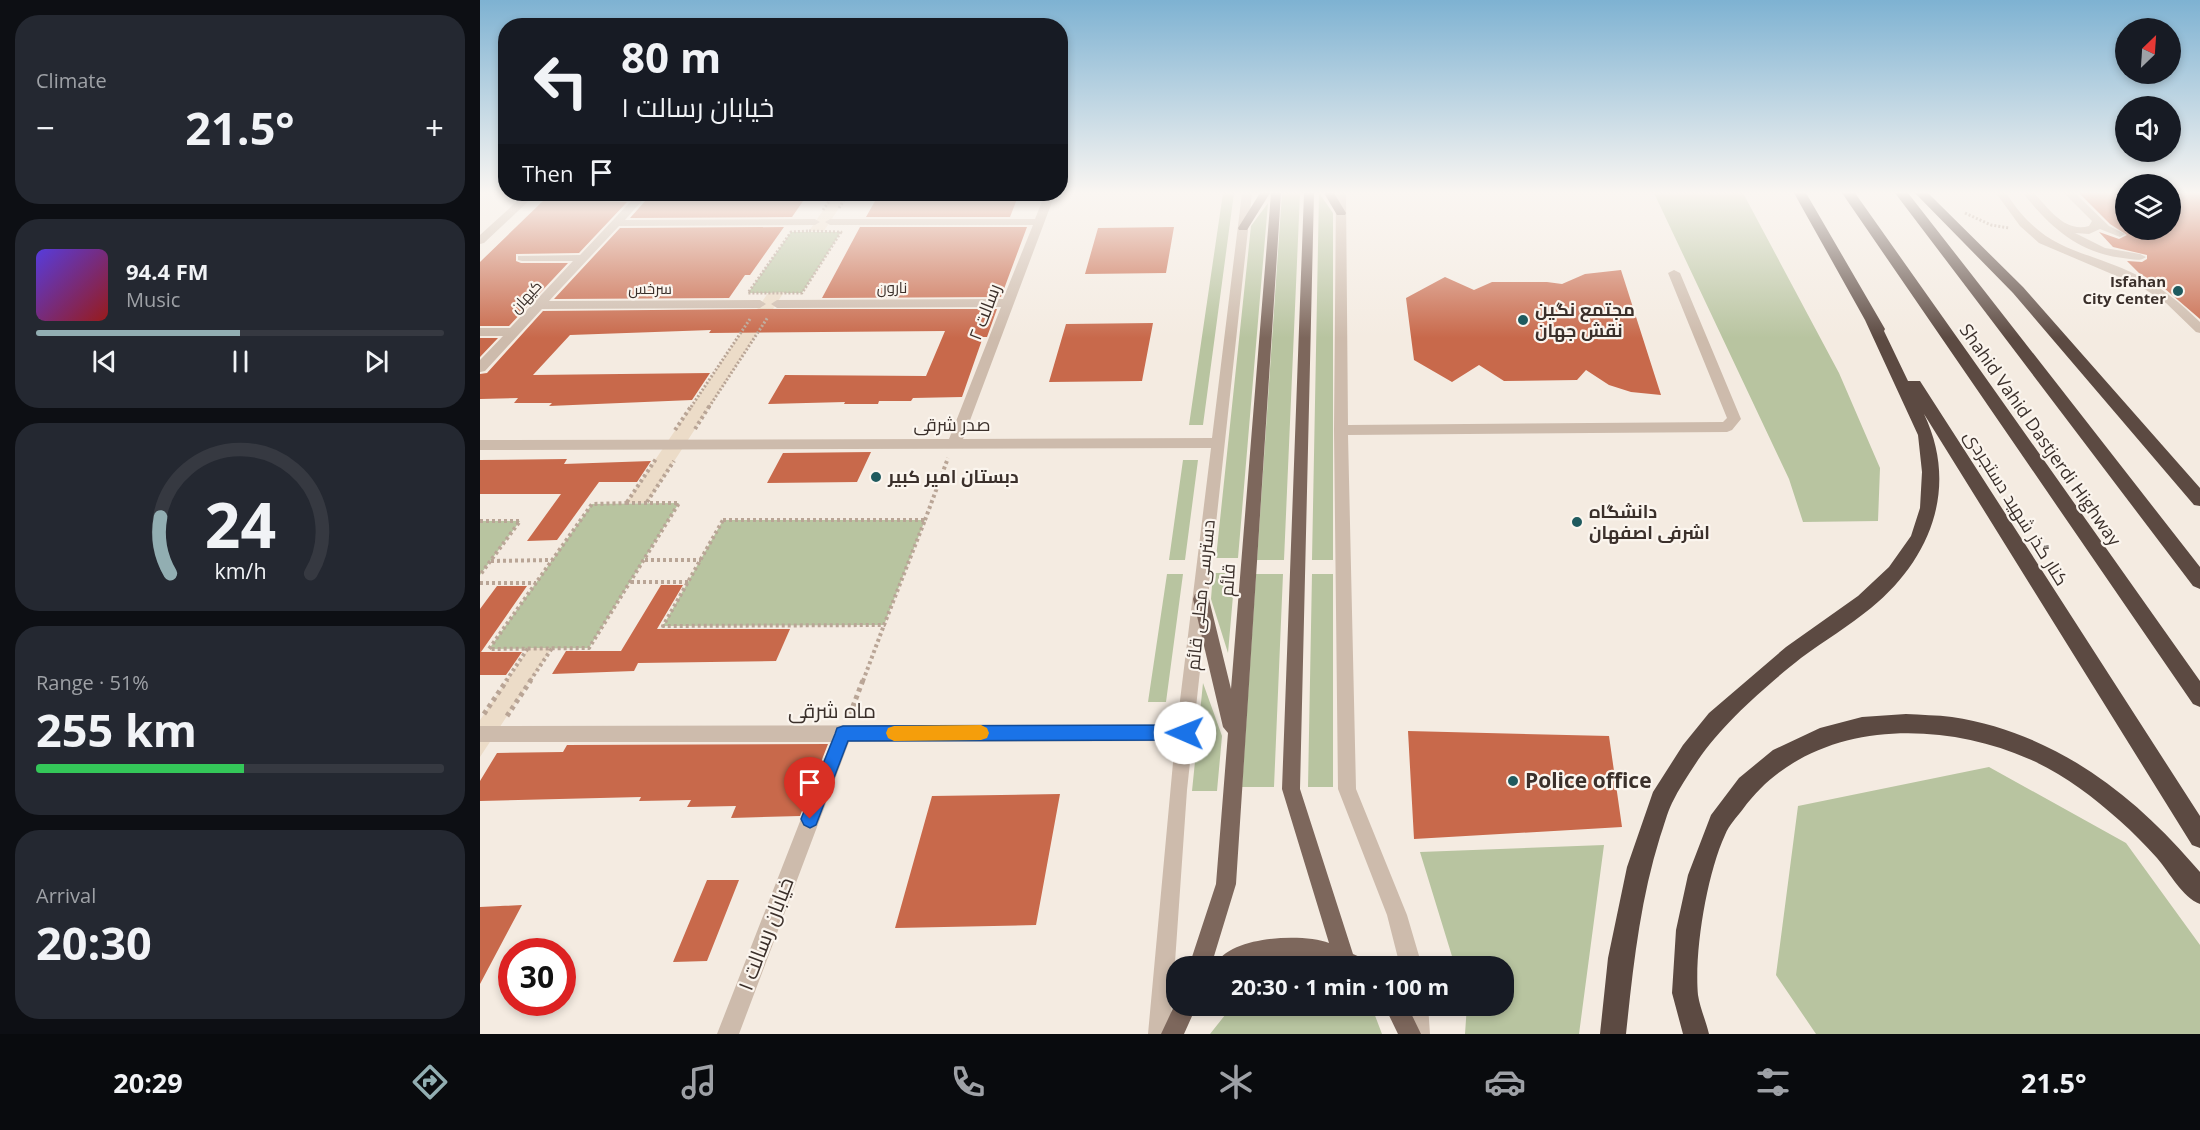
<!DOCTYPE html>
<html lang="en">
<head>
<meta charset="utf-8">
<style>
	body { margin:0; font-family:"Open Sans",Cairo,sans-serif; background:#242831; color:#f1f3f6; height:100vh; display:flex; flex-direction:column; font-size:22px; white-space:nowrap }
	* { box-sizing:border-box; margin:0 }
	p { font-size:20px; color:#9ea1a6 }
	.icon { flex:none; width:33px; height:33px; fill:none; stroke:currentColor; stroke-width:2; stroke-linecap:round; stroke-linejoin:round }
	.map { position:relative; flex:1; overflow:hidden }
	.panel { display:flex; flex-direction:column; gap:15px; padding:15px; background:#0d0f14; width:480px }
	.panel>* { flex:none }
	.top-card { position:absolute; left:18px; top:18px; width:570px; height:183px; border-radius:24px; box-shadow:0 3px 9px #0003; background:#171b24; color:#f1f3f6; overflow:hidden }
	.needle { width:39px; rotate:25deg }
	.fabs { position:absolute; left:1635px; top:18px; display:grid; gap:12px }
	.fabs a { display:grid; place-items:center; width:66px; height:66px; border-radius:50%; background:#171b24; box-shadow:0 3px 9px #0003; font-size:30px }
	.speed { position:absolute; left:18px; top:938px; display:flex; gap:12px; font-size:30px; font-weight:700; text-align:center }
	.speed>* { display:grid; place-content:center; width:78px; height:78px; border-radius:50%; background:#171b24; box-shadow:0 3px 9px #0003; line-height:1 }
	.speed .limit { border:9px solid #d22; background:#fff; color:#111 }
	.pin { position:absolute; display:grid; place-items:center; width:51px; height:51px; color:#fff; margin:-62px -26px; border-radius:50% 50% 50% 0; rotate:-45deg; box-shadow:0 0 6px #0007 }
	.pin .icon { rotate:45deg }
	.me { position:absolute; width:66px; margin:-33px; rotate:271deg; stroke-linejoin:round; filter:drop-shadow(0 0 4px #0008) }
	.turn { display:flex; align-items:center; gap:21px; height:126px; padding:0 24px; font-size:27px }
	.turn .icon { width:78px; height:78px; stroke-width:2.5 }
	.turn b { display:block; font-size:42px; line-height:51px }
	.then { display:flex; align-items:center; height:57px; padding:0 24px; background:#0003; gap:12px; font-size:22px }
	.big { font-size:45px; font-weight:700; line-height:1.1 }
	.panel .widget { flex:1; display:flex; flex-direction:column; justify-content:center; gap:9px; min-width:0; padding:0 21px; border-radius:24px; background:#242831 }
	.panel .dial { align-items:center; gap:0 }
	.dial svg { height:156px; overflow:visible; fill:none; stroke:#363941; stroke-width:7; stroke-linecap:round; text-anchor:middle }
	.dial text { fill:#f1f3f6; stroke:none }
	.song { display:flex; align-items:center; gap:18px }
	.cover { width:72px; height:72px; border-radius:9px; background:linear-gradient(135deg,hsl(250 70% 55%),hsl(0 70% 35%)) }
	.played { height:6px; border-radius:3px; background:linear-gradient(90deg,#92aeb2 50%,#363941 50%) }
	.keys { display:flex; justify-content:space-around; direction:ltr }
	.heat { display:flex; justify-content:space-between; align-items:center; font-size:33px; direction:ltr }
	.charge { height:9px; border-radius:4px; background:linear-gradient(90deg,#34c759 51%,#363941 0) }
	.trip { position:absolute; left:686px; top:956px; width:348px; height:60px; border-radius:24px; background:#171b24; box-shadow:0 3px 9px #0003; font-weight:700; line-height:60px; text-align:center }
	.tab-bar { display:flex; height:96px; justify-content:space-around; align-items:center; background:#090b0e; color:#9ea1a6 }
	.tab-bar .icon { width:42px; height:42px }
	.tab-bar .active { color:#92aeb2 }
	.tab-bar b { font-size:27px; color:#f1f3f6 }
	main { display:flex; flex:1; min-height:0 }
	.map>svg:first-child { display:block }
	.green { fill:#b8c4a0 }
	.plaza { fill:#ecdcc8 }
	.building { fill:#c8694b }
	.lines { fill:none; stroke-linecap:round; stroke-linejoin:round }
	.path-far2 { stroke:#b9a596; stroke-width:3; stroke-dasharray:2 2; stroke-linecap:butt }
	.path-far1 { stroke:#b9a596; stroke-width:4; stroke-dasharray:3 3; stroke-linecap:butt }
	.path { stroke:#b9a596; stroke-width:5; stroke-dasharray:4 4; stroke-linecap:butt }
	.minor { fill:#cdbbac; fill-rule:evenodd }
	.major { fill:#7d675c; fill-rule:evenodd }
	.highway { fill:#5c4a42; fill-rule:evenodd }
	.route { fill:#1a73e8; stroke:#114b97; stroke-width:1.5 }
	.slow { fill:#f59e0b }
	.poi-dot { fill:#1f5a5e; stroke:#fbf5ee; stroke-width:2 }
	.labels { text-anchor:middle; stroke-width:4.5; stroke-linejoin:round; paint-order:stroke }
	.far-poi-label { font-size:15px; font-weight:bold; fill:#3b302b; stroke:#fbf5ee; text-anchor:end }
	.far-street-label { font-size:15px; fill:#3b302b; stroke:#fbf5ee }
	.poi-label { font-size:18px; font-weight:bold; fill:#3b302b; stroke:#fbf5ee; text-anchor:start }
	.street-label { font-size:18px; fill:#3b302b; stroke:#fbf5ee }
	.near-street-label { font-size:21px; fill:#3b302b; stroke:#fbf5ee }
	.near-poi-label { font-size:21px; font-weight:bold; fill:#3b302b; stroke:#fbf5ee; text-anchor:start }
</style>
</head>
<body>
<main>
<section class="panel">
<div class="widget"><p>Climate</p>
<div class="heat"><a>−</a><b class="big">21.5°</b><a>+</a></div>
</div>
<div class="widget">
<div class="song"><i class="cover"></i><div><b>94.4 FM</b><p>Music</p></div></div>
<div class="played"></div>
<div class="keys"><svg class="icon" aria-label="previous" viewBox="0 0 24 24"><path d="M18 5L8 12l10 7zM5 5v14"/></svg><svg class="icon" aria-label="pause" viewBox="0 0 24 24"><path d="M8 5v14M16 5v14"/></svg><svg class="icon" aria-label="next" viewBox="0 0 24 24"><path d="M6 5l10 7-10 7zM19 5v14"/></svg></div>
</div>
<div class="widget dial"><svg viewBox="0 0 100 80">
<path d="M14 69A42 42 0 1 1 86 69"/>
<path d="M14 69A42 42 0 0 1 9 40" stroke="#92aeb2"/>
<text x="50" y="56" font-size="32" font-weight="700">24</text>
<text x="50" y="72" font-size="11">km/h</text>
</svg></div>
<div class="widget"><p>Range · 51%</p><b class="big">255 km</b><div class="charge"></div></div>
<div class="widget"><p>Arrival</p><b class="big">20:30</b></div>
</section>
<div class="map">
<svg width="1720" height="1034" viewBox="0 0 1720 1034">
	<rect width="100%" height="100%" fill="#f4ebe1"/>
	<path class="green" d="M743,193H754L723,425H709Z
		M802,193H820L804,560H777Z
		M839,193L853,213V560H832Z
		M1174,193H1263L1359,373L1400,468L1398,521L1323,522L1309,479Z
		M788,203L758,558H736L771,226Z
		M311,232H361L322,293H268Z
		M703,460H718L705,560H689Z
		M199,503L109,648L9,649L112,504Z
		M243,520H445L404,625L183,626Z
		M0,521H40L0,575Z
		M733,573H755L748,653L731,599Z
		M687,574H703L686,702H668Z
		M776,574H803L794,787H762Z
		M832,574H853V787H828Z
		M723,683L742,736L737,791H712Z
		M1509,767L1646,843L1720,945V1034H1336L1296,975L1318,806Z
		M1124,845L1099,1034H985L987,1005H1023V966H975L940,852Z
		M753,1005H891L902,1034H730Z"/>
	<path class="plaza" d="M354,194H368L344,231H329Z
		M304,292L167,503H146L288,293Z
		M49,648H72L0,757V720Z"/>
	<path class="building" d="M1599,193H1646V230H1690V193H1720V319L1684,288L1659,273L1647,261L1662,262L1667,259V255L1633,247L1619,232L1639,239L1647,235L1630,224Z
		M176,194H328L312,217L150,218L167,199H172Z
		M399,194H539L530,217H386Z
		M65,199L147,202L99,253L36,254V261L41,263H88L29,326H0V262Z
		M304,227L270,275H265L249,298L74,299L140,228Z
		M380,227H547L521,297L342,298Z
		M694,227L686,273L605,274L618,228Z
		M1141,270L1181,395L1151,392L1129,385L1106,370L1097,380L1024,381L999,365L972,382L934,360L926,298L965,277L994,290L1012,282H1067L1082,284L1105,274Z
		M283,309H517L507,337H503L482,397L433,398L431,401H399L398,404H364L365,402L288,404L305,375L446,376L465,331L229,333L231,330L90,335L53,375L230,373L212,400L69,406L72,403H34L38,398L0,399V374L7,373L63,311Z
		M673,323L662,381L569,382L586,324Z
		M0,338H18L0,357Z
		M391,452L377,482L287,483L303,453Z
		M87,459L84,464L171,461L157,482H119L77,540L47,541L81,494H0V460Z
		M181,585H203L177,629H310L296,661L158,663L154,671L72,674L86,651H141Z
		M17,586H47L1,652H42L26,675H0V609Z
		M928,731L1129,736L1142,827L934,839Z
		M348,744L320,816L251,818L256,806L207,807L211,800L159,801L161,797L0,801V781L17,753L83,752L87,745Z
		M580,794L556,925L415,928L452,796Z
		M227,880H259L227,961L193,962Z
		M42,905L0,984V907Z"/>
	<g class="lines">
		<path class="path-far2" d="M359,208L368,194
			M343,210L354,194
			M1485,213L1511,225L1529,228
			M329,231L361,232L322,293H268L311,232Z
			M211,407L270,319
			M229,407L288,317"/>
		<path class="path-far1" d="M215,429L230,405
			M195,430L212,405
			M147,502L176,459
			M167,502L194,461
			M146,503H199L109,648L9,649L112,504Z
			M243,520H445L404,625L183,626Z
			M445,520L468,458
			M0,521H40L0,575
			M165,560H221
			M11,561L72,560
			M151,582H208
			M0,583H56
			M26,681L48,648
			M50,681L72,648
			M383,681L404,625"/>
		<path class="path" d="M4,714L27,680
			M370,714L383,680
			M27,716L51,680"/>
		<path class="minor" d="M762,193H772L707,790L690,1034H668L695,741L369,742L259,1034H237L351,742H0V726L697,725L731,448L0,450V440L469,439L521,307L297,308L291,304L297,300L523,299L553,225H350L345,222L350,219H555L565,194H575L483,439L732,438Z
			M856,193H866L868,425L1243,422L1247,418L1188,273L1194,270L1200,273L1261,419L1252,430L1247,432L868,435L876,789L927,915L942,966H920L907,915L858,789L854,430Z
			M1516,193H1526C1566,254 1599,247 1657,275C1681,286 1701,304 1720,322V333L1716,332L1686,303L1660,286L1559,243L1540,226Z
			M1543,193H1554C1569,209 1585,233 1609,226L1612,221L1584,193H1595L1629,226L1645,234L1640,237L1620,229L1609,234L1595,233L1625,248L1660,254L1666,257C1660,262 1651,259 1643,258C1599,253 1570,227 1543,193Z
			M45,194H56L4,243L0,244V235Z
			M102,194H168L145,220L335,219L340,222L335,225L139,226L69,301L280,300L286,304L280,308L62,309L5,371L0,372V360L23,336H0V328H30L93,261H42L38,260V256L100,255L152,200L105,199L100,196Z
			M926,1005H948L950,1034H928Z"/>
		<path class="major" d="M780,193H790L767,230H759L758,228Z
			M791,193H801L756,884L731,966H709L736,884L748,733L743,727L713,599L715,594L721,593L727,594L729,599L751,689Z
			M824,193H834L820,789L873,954L882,958L885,966H853L827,959L810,958L793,959L767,966H735C748,936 822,933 849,943L802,789Z
			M844,193H854L866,213L865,215H857Z
			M696,1002V1005H717L704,1034H681Z
			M904,1005H927L941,1034H918Z"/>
		<path class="highway" d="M1314,193H1326L1405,329L1404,331L1428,381H1440L1720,816V848L1712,845L1444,414C1479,487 1451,559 1391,608C1369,626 1344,641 1321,658C1287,685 1242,724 1218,760C1209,774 1199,788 1192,803C1187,813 1184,826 1180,837C1160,901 1153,968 1146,1034H1120L1128,958L1147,867L1173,792L1203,745L1229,713L1306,647L1378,596L1409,567L1431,536L1440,508L1442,472L1438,435L1385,320Z
			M1362,193H1375L1720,681V707L1713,704Z
			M1415,193H1428L1720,567V589L1713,586Z
			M1435,193H1448L1543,287L1720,488V506L1714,505L1533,293Z
			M1426,714C1441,715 1457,715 1472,717C1570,732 1648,789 1712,863L1720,872V904C1702,897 1690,873 1677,858C1665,845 1653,832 1639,820C1612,796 1582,773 1549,759C1456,718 1328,720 1263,809C1257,817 1249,825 1245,835C1227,874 1214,951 1218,995C1220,1008 1226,1021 1229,1034H1203L1192,993L1196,930L1208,875L1231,815L1259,778L1293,750L1340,728L1382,717Z"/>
	</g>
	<linearGradient id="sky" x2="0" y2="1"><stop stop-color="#7eb2d2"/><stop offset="0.57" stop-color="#faf6f2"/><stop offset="1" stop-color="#faf6f2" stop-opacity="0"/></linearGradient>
	<rect width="1720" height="338" fill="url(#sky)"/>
	<path class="route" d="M705,725L711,727L713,733L711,738L705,740L368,741L336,825L330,828L324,825L321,819L355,734L357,728L363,726Z"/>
	<path class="slow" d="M501,725L507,728L509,733L507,738L501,740L414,741L408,738L406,733L408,728L414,726Z"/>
	<g class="poi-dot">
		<circle cx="1698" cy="291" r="6"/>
		<circle cx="1043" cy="320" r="6"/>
		<circle cx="396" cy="477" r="6"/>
		<circle cx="1097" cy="522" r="6"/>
		<circle cx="1033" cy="781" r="6"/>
	</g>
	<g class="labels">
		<g class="far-poi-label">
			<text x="1686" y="287">Isfahan<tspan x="1686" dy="17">City Center</tspan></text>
		</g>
		<g class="far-street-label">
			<text x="412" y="293">نارون</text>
			<text x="170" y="294">سرخس</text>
			<text transform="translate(46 297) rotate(-47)" y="5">کیهان</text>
		</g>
		<g class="poi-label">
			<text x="1055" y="316">مجتمع نگین<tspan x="1055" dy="21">نقش جهان</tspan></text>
			<text x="408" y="483">دبستان امیر کبیر</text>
			<text x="1109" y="518">دانشگاه<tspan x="1109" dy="21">اشرفی اصفهان</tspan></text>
		</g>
		<g class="street-label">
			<text transform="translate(505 312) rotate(-69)" y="6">رسالت ۲</text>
			<text x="472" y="431">صدر شرقی</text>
			<text transform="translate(1560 435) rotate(55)" y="6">Shahid Vahid Dastjerdi Highway</text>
			<text transform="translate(1536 508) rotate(58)" y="6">کنار گذر شهید دستجردی</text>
			<text transform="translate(748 580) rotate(-86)" y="6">قائم</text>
			<text transform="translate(721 595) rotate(-84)" y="6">دسترسی محلی قائم</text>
		</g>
		<g class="near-street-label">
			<text x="352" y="718">ماه شرقی</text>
			<text transform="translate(286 934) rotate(-69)" y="7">خیابان رسالت ۱</text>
		</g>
		<g class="near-poi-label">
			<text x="1045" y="788">Police office</text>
		</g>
	</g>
</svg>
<div class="fabs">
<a><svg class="needle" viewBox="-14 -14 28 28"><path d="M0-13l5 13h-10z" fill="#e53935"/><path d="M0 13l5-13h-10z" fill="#9ea1a6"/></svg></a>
<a><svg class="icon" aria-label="sound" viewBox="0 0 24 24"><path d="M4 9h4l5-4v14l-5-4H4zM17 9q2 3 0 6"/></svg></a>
<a><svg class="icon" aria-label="layers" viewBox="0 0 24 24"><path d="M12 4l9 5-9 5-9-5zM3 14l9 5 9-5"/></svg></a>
</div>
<div class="speed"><div class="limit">30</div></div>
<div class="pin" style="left:330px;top:819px;background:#d93025"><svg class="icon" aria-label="arrive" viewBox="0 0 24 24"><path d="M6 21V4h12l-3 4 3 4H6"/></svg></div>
<svg class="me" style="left:705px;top:733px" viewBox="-20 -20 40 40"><circle r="19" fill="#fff"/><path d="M0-13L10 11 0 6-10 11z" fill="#1a73e8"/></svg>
<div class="trip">20:30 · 1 min · 100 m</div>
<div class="top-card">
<div class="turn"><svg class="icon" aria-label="left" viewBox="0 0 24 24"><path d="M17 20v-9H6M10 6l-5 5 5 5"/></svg><div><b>80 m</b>خیابان رسالت ۱</div></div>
<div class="then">Then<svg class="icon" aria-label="arrive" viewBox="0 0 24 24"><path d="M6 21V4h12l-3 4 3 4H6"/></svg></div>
</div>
</div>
</main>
<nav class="tab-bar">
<b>20:29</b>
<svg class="icon active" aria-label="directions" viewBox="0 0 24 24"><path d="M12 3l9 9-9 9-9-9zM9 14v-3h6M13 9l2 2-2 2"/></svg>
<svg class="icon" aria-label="music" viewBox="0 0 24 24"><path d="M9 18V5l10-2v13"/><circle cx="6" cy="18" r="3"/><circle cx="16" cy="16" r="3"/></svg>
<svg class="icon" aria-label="phone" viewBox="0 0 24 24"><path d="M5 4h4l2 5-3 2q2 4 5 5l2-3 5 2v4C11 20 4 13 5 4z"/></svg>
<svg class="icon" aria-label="climate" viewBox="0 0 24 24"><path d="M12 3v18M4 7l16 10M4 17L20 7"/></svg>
<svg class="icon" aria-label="car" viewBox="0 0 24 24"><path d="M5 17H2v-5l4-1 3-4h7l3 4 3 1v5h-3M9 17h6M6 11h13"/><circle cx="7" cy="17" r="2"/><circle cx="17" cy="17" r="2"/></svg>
<svg class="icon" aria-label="filters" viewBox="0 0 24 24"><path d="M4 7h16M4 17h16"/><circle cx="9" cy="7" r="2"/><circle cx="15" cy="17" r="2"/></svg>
<b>21.5°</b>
</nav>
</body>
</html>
